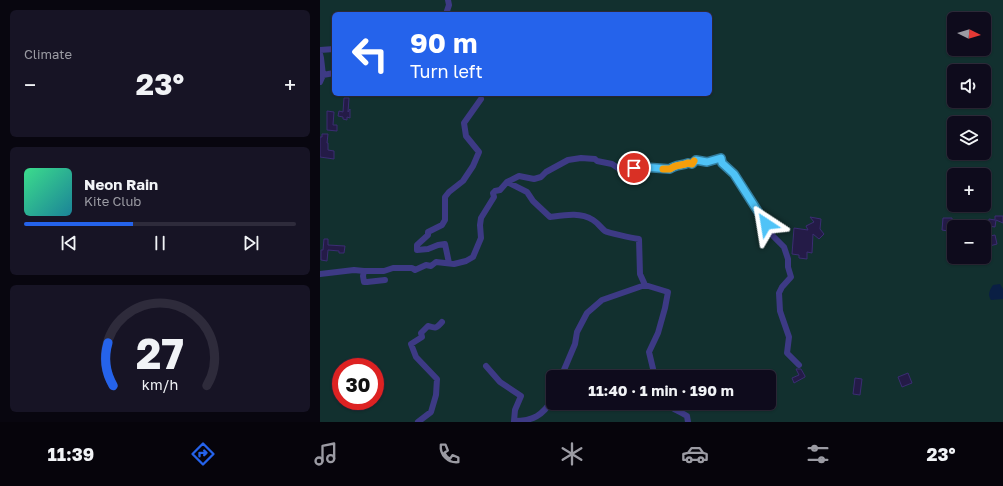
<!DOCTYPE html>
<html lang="en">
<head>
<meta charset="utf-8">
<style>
	body { margin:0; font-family:"Golos Text",sans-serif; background:#171425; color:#f1f3f6; height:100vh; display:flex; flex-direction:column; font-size:15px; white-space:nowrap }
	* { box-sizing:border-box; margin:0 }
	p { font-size:13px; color:#9b9ba3 }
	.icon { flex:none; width:22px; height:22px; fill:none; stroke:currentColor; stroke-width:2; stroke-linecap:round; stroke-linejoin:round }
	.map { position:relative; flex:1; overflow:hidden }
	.panel { display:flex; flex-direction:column; gap:10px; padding:10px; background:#08060f; width:320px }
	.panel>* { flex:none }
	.guide { position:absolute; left:12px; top:12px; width:380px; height:84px; border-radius:6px; box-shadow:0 1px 3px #0004,0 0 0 1px #2e2b3b; background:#2563eb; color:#fff; overflow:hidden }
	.needle { width:26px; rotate:95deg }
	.buttons { position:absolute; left:627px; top:12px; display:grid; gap:8px }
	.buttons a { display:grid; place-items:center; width:44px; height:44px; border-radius:6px; background:#0e0b1c; box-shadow:0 1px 3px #0004,0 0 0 1px #2e2b3b; font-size:20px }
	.speed { position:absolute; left:12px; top:358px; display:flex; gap:8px; font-size:20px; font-weight:700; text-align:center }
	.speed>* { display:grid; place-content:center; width:52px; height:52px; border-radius:50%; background:#0e0b1c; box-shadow:0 1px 3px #0004,0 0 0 1px #2e2b3b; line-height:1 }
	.speed .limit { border:6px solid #d22; background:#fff; color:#111 }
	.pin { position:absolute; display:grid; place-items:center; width:34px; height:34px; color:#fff; margin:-17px; border:2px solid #fff; border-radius:50%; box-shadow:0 1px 4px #0007 }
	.me { position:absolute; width:44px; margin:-22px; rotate:327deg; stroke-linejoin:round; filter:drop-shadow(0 0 3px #0008) }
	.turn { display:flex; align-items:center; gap:14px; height:84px; padding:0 12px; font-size:18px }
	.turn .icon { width:52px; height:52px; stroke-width:2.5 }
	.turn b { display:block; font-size:28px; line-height:34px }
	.big { font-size:30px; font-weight:700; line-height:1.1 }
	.panel .widget { flex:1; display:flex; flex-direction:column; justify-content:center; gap:6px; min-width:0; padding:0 14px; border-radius:6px; background:#171425 }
	.panel .dial { align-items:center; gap:0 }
	.dial svg { height:104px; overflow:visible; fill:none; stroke:#2e2b3b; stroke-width:7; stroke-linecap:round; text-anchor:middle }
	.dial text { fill:#f1f3f6; stroke:none }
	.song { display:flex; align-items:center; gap:12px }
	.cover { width:48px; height:48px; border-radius:6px; background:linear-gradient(135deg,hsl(150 70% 55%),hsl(190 70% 35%)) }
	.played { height:4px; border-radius:2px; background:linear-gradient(90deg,#2563eb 40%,#2e2b3b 40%) }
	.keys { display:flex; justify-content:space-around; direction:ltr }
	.heat { display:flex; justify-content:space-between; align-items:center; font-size:22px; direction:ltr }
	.trip { position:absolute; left:226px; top:370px; width:230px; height:40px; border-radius:6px; background:#0e0b1c; box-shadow:0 1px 3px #0004,0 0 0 1px #2e2b3b; font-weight:700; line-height:40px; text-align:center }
	.tabs { display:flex; height:64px; justify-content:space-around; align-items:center; background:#06040b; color:#9b9ba3 }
	.tabs .icon { width:28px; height:28px }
	.tabs .active { color:#2563eb }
	.tabs b { font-size:18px; color:#f1f3f6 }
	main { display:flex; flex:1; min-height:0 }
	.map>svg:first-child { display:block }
	.green { fill:#12302f; fill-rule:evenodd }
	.water { fill:#0a1f44 }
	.building { fill:#241b47; stroke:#3b2d73 }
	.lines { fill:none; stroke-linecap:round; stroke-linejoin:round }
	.street { stroke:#3d3a85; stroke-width:6 }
	.route-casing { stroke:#337fa1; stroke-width:10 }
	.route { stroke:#4fc3f7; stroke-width:7 }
	.slow { stroke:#f59e0b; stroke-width:7 }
</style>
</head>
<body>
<main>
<section class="panel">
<div class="widget"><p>Climate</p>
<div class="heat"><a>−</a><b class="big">23°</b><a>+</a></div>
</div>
<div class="widget">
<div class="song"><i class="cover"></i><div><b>Neon Rain</b><p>Kite Club</p></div></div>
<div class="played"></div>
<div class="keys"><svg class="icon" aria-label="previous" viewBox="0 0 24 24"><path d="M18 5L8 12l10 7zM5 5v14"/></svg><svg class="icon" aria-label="pause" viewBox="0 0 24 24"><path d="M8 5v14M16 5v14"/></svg><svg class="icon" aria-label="next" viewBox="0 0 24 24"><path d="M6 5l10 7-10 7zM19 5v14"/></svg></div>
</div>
<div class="widget dial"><svg viewBox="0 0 100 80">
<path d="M14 69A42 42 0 1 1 86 69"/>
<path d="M14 69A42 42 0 0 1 10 36" stroke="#2563eb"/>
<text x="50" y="56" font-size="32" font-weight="700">27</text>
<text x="50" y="72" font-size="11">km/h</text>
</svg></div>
</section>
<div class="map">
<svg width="683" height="422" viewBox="0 0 683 422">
	<rect width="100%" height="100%" fill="#130f26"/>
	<path class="green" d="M0,0H683V422H0ZM14,14H390V94H14ZM634,19H664V49H634ZM634,71H664V101H634ZM634,123H664V153H634ZM634,175H664V205H634ZM634,227H664V257H634ZM21,367H55V401H21ZM233,377H449V403H233Z"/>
	<path class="water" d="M680,284L683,289V299L671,300C667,294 670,290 673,285Z"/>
	<path class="building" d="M24,98H29L28,112L30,109V118L27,117V120L23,119V117L18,116L19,111L23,112Z
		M7,111L14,112L13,125H17V131L7,130Z
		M2,134H8L7,143H8V150L14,151V159L0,157V137H2Z
		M675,216H683V223L676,220L675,227L668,226L669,219L675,220Z
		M490,217L501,219L500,229L504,234L499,239L493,234L492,253L487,252V259L479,258V255L472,254L474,228L488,230L486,226L494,222Z
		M623,218H632L633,229H628V231L622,230Z
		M675,235L677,244L666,247L664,238L670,237V236Z
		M4,239H8V245L25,246L24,253H19V251L8,250L7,261L1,260V250H3Z
		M476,369H481L485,376V377L474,383L472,378L479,375Z
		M588,373L592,383L582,387L578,377Z
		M535,378L542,379L540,395L533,394Z"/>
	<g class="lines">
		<path class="street" d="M126,14L129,5L128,0
			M0,50L14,49
			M0,54L1,58L3,75
			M0,82L3,75L14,73
			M187,182L199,176L214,179L221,177L226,172L248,160L261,158L275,159L277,161L292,164L307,174L314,168L323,167L350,169C356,165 362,166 368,163L372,164L376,160L387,162L401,158L402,163L414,174L453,236L464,247L468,259V267L471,277L462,287L459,293L460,311L469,337L467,353L479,365
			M129,263L125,244L118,245L108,249L97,250V245L108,235V232L122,225L125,220V197L129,192L143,181L153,166L159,152L146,136L144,123L161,99
			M44,271L43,276L44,282H47L65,280
			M0,274L34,270L44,271H64L73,268H92L95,270L106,265L111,266L116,262L134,264L146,261L153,257L161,238L160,225L161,218L174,197L173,193L175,191L180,190L187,182L207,192L213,201L230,217C245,215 260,212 273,220C278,223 281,228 285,231C288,233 313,238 319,239L320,274L325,285L348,292L345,308L338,333L329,352L335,377
			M166,366L180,382L201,396L195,410L194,421C213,421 222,416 233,399
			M241,377L255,344L257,332L267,313L282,300L325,285
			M345,403C352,409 359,411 367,416L368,422
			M98,422L111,412L116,395L117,379L96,357L91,344L102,337L101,333L108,326C115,328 116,329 122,322"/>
	</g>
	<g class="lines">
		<g class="route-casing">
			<path id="route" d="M314,168L323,167L350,169C356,164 362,166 368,163L372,164L376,160L387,162L401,158L402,163L414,174L446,224"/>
		</g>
		<use href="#route" class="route"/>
		<path class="slow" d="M343,169H350C356,164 362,166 368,163L372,164L374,161"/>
	</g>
</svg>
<div class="buttons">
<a><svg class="needle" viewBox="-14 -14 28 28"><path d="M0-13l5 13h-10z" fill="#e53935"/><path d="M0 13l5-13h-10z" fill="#9b9ba3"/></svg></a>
<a><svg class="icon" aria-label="sound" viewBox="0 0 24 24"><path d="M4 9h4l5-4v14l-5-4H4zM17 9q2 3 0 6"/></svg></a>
<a><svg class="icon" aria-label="layers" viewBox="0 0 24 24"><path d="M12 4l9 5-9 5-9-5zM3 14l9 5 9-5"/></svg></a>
<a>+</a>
<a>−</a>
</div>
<div class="speed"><div class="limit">30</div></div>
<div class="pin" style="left:314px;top:168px;background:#d93025"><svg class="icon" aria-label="arrive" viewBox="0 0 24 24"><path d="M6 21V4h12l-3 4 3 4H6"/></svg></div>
<svg class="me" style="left:446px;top:224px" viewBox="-20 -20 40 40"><path d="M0-17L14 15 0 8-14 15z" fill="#4fc3f7" stroke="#fff" stroke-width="4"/></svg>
<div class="trip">11:40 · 1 min · 190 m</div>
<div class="guide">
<div class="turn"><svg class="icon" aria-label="left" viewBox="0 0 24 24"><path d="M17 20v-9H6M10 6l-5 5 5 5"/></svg><div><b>90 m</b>Turn left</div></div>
</div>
</div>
</main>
<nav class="tabs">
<b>11:39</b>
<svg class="icon active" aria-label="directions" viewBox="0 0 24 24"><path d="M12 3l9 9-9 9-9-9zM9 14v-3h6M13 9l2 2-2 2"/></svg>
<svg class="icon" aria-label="music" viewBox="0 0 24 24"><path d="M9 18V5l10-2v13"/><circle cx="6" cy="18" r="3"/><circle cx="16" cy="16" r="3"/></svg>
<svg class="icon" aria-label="phone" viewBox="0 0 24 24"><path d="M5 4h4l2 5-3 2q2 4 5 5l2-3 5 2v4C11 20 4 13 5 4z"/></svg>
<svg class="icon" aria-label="climate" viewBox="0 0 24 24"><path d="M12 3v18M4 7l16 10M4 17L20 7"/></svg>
<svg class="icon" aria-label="car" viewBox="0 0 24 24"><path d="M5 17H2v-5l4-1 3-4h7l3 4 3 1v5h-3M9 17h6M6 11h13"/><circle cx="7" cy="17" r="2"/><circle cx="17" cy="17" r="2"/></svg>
<svg class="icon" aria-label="filters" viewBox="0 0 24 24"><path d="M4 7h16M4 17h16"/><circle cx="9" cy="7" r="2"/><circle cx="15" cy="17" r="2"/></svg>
<b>23°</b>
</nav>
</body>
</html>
